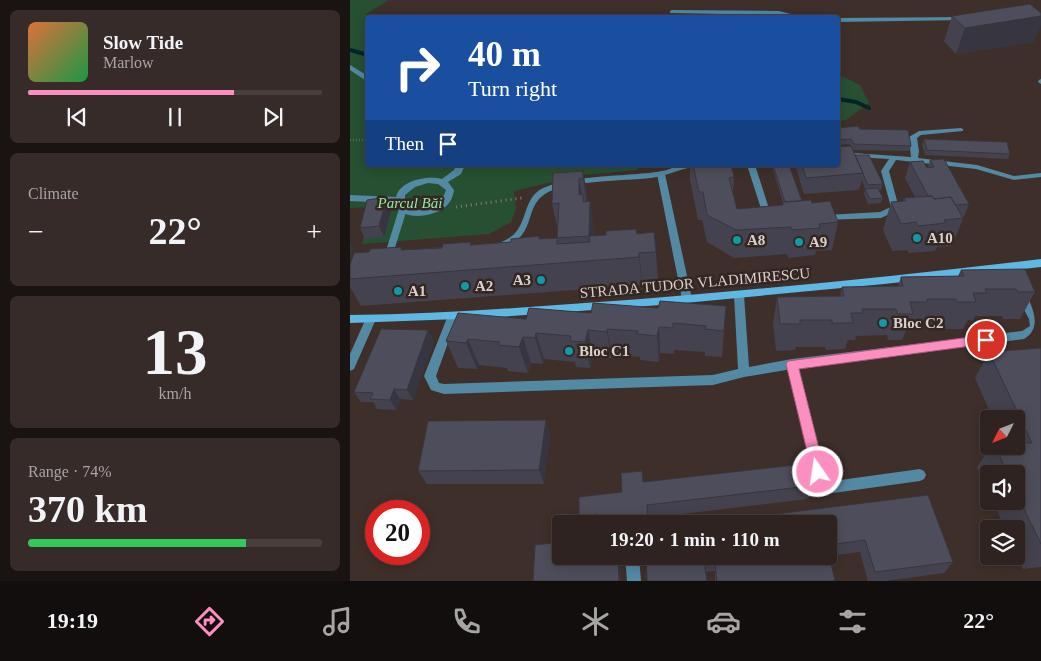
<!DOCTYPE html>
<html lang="en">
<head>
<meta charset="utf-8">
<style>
	body { margin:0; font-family:"Times New Roman",serif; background:#362b29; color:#f1f3f6; height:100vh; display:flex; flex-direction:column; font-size:19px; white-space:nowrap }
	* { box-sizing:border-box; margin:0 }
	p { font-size:16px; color:#a7a4a5 }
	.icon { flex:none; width:28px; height:28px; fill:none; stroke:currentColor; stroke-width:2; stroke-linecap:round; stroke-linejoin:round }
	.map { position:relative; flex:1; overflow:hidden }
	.drawer { display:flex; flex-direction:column; gap:10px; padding:10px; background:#191312; width:350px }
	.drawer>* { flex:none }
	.guide { position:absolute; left:15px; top:15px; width:475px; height:152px; border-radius:5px; box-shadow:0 2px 12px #0003,0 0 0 1px #49403e; background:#1a4fa0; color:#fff; overflow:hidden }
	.needle { width:32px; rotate:228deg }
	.tools { position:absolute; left:630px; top:410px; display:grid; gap:10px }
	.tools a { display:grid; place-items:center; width:45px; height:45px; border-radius:5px; background:#2e2320; box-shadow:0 2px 12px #0003,0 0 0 1px #49403e; font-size:25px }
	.speed { position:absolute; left:15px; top:500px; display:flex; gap:10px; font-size:25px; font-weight:700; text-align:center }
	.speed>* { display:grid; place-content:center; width:65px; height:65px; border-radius:50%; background:#2e2320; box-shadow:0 2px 12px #0003,0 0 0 1px #49403e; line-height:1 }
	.speed .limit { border:8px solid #d22; background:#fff; color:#111 }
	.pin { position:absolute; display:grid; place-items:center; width:42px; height:42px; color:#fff; margin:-21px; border:2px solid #fff; border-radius:50%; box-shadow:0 1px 5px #0007 }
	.me { position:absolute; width:55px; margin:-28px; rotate:347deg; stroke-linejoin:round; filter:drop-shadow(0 0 4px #0008) }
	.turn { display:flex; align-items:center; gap:18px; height:105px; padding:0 20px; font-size:22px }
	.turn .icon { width:65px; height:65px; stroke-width:2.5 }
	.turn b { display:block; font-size:35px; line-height:42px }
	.then { display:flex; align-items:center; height:48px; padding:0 20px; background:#0003; gap:10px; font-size:19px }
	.big { font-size:38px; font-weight:700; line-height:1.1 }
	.drawer .widget { flex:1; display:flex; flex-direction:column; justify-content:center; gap:8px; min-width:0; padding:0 18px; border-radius:8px; background:#362b29 }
	.drawer .dial { align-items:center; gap:0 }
	.dial b { font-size:65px; line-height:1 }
	.song { display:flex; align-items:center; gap:15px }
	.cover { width:60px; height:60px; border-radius:8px; background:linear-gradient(135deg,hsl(20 70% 55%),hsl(140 70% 35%)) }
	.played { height:5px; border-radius:2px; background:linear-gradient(90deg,#fd8ec0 70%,#49403e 70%) }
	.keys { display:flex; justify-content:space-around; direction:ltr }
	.heat { display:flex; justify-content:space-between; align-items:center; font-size:28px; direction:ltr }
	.charge { height:8px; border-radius:4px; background:linear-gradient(90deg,#34c759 74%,#49403e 0) }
	.trip { position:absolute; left:202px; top:515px; width:285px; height:50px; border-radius:5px; background:#2e2320; box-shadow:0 2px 12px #0003,0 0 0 1px #49403e; font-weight:700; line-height:50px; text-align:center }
	.tabs { display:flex; height:80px; justify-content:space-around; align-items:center; background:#120e0d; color:#a7a4a5 }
	.tabs .icon { width:35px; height:35px }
	.tabs .active { color:#fd8ec0 }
	.tabs b { font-size:22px; color:#f1f3f6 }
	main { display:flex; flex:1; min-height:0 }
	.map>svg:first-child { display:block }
	.green { fill:#275032 }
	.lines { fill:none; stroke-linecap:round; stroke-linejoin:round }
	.stream { stroke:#032429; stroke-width:4 }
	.path-far1 { stroke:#867a75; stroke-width:2.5; stroke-dasharray:0.5 2.5; stroke-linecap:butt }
	.path { stroke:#867a75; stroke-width:3; stroke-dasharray:1 4; stroke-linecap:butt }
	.lane { fill:#5389a3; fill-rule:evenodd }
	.street { fill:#5389a3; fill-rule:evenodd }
	.secondary { fill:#5eb8e3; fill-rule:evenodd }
	.wall { fill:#43424e }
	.shaded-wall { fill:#373640 }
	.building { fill:#4e4d5b; stroke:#373640 }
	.route { fill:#fd8ec0; stroke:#a45c7d }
	.culture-dot { fill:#0f9aa8; stroke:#342620; stroke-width:2 }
	.labels { text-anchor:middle; stroke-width:5; stroke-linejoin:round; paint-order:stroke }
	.park-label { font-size:15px; font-style:italic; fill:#90e8a6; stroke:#342620 }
	.poi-label { font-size:15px; font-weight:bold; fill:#d9d0cc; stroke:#342620; text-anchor:start }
	.street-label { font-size:15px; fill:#d9d0cc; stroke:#342620 }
</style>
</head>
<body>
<main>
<section class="drawer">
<div class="widget">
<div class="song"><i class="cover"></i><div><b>Slow Tide</b><p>Marlow</p></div></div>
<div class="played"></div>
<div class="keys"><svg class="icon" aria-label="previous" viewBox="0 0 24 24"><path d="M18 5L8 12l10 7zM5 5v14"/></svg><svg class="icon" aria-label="pause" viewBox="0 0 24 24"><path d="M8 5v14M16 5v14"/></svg><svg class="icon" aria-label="next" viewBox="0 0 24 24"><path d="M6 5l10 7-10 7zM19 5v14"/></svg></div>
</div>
<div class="widget"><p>Climate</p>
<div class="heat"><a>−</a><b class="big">22°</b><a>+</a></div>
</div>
<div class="widget dial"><b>13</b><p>km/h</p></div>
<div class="widget"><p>Range · 74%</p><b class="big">370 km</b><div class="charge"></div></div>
</section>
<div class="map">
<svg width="691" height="581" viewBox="0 0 691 581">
	<rect width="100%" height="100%" fill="#3e2f2a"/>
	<path class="green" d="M0,0H39L16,14L19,17L18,165H287L288,170L231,175L168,190L164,192L166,209L161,222L139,234L12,244L22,207L0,208Z
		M488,74L510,85L519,103L496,120L488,121Z"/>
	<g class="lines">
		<path class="stream" d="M0,50L18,55
			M488,99L506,102L519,108"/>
		<path class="path-far1" d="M0,140H18"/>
		<path class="path" d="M106,207L172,198"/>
		<path class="lane" d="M691,79V84L688,82L689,80Z
			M611,128L613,129V131L571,135L567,138L569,151L568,158L627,165L664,176L691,173V177L664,180L626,169L546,160L539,171L549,208L548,210L531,218L473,220L472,218L473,216L476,215L530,212L541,207L531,171L539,159L488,156V152L561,157L559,137L569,131Z
			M330,165H343L342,167C328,170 315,176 301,178C274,181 216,180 195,194C172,209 189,237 148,250L144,247C150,241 160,240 166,232C176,220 175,202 187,192C210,174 282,177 312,171C318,170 324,167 330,165Z
			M397,165H405L422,218L421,220L418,221L414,218Z
			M53,206L57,209L43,254L42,256H36L35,254L49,209Z
			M442,360L445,361L447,364L477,490L476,494L472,495L468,494L467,490L437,364L439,361Z"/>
		<path class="street" d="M322,10L429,11L456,18H441L429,15L320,13V11Z
			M614,17L617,19L616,20L488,22V18Z
			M0,65L18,76V82L0,70Z
			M107,165H115L111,174L98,182L104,190C103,197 100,203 95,207C84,217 50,222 46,203L0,201V195L46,197C50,180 78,175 92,179L104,170ZM78,183L88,184L96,190C91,208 69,216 55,204V195L65,187Z
			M311,171L315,174L342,299L341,302H333L332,299L307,174Z
			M389,291L393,292L394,295L399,367L442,359L672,331L680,326L679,319L666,295L667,292H675C685,311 691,329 674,339L442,369L394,377L363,385L94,394L81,390L74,376L97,318L98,315H106L107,318L86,376L89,383L94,384L363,375L388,369L384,295L385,292Z
			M21,315L25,316L26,319L4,369L0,371V354L17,316Z
			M570,469L574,471L576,475L574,479L570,481L447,498L443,496L441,492L443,488L447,486Z
			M275,556H289L291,581H277Z"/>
		<path class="secondary" d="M691,259V267L534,284L324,304L136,318L0,323V315C97,314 194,306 291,299C425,288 558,275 691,259Z"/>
	</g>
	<path class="wall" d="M602,16L684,42L606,54L594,41Z
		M488,128L510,129L561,146L559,151L503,150L505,155L533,184L531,190H529L533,198L531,203L518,204L514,194L515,189L512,180L509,190L454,194L445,165H488L501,146L499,144L488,145Z
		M574,139L660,154L658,159L575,155L572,145Z
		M580,160L619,204L602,246L587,247L585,251L559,253L557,250L542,251L533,230L541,202L553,201L554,198L565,197L555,178L560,162L578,167Z
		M340,165H381L384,177L383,193L387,209L432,205L433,202L423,170V165L452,201L462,203L488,222L482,250L466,251L465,255L438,258L437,254L384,258L357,242L352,220H348L340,180Z
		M233,171L237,201L244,229V236L287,234L306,252L308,279L292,280V285L11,306L0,287V279L19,252L51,247L53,250L161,242L189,236L190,239L207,238L208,244L207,238L208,230L202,204Z
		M37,197L42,208L34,237L15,239L10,228Z
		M611,270L685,292L670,319H653L652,316H625L624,320H618L613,329H595L594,326H568L567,329H557L552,340H538L537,335L506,336L505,340H498L495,349L476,350L475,347H446L445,350L426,351L423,324L427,297L490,296L492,287L548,286L551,277L608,276Z
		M376,306L372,357L355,356V352L324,350V354L310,353L309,362L290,360V357L262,355L261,358L243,357L240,368L226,367L225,362L194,359L193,364L181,363L178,373L158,371L157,368L129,365L127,369L108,368L96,341L176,319L308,308Z
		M78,330L84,341L63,400L50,399L46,410L27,409L23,402H11L4,392Z
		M691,348V567L673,569L666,554V529H655L643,501H666V474H639V493L627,467L641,446H666V419H643L625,378L639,352Z
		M200,434L194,484H77L68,471Z
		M292,471L293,482L460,486L457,499L299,518V524H231L229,516L272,492Z
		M578,495L603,562L594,573L536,581H518L510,552L479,556L485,581H365V571L356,572L296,556H479V524Z"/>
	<path class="shaded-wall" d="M691,16V25L684,42L606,54L615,28Z
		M233,171L238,198L237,206L233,178Z
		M229,179L234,206L229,195Z
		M37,197L42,208L34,237L29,226Z
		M240,201L244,229V261L239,236Z
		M0,243L3,248L0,257Z
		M289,253L292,280V285L289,257Z
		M309,327L310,353L309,362L307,336Z
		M257,329L262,355L261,358L257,332Z
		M78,330L84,341L63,400L57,390Z
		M238,330L243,357L240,368L235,342Z
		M186,333L194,359L193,364L185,338Z
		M173,337L181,363L178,373L169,347Z
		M118,339L129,365L127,369L116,343Z
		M44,389L50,399L46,410L40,400Z
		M196,420L200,434L194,484L189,470Z
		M268,556H270L271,581H269Z"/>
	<path class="building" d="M680,4L691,13V16L615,28L602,16Z
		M508,126L510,129L558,130L561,146L504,144L501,139L488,140V128Z
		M574,139L657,142L660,154L577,150Z
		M501,146L513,173L456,178L452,165H488V147Z
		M505,155H519L533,184L518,185Z
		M594,159L619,204L605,205L601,197L584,199L582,196H578L560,162L573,161L577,168L584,167L580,160Z
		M343,165H381L384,177L379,178L387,209L433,205V202L461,200L462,203L480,201L488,222L469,224L470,228L442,230L441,227L386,230L357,215L353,192H349Z
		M423,165H439L452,201L435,202Z
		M233,171V178L229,179V195L233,194V202L240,201L239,236L207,238L209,203L202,204L203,173Z
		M528,188L533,198L520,199L515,189Z
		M582,196L584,199L601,197L613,218L594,220L596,223L568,226L566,222L551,224L541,202L556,201L554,198Z
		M37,197L29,226L10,228L17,200Z
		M286,229L287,234L304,232L306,252L289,253V257L0,279V265L4,253L19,252L20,249L51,247V250L92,248L93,244L121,242L120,245L161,242V239L189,236V239L207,238V244L240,242L239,236L256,235V231Z
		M675,269L685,292H668L666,289H635L637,293H623L626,302H607L606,299H577V302H560L563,314H548L546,309H512L513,313H501L503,323H482V320H450V324H430L427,297L494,296L492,287L553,286L551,277L614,276L611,270Z
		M310,301L376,306L374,331L355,329L356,326L323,323V328L309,327L307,336L287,334L288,331L257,329V332L238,330L235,342L220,341L221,336L186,333L185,338L173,337L169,347L148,345L150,342L118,339L116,343L96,341L108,313L176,319L179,308L241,313L243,303L308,308Z
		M31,329L78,330L57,390L44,389L40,400L20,399L23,393L4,392Z
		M691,348V544L666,492V474H658L645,446H666V443H682L639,352Z
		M196,420L189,470L68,471L78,421Z
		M463,463L460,486L297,505L298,524H248L247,514L229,516V497L272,492L271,473L292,471L293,482Z
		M578,495L603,562L525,572L515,540L479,545V524H346Z
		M211,542V556H268L269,581H183L185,545Z
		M479,555L485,581H367L365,565L436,556H479Z
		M296,556H391L354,561L357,581H297Z"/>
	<path class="route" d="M636,335L640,336L642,340L640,343L636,344L449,369L475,472L472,476L468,478L463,476L436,364L438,361Z"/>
	<g class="culture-dot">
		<circle cx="567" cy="238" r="5"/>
		<circle cx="387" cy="240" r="5"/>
		<circle cx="449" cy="242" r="5"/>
		<circle cx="191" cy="280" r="5"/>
		<circle cx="115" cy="286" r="5"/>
		<circle cx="48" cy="291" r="5"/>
		<circle cx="533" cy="323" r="5"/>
		<circle cx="219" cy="351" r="5"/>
	</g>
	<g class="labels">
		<g class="park-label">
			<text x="60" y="208">Parcul Băi</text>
		</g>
		<g class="poi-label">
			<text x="577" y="243">A10</text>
			<text x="397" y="245">A8</text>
			<text x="459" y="247">A9</text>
			<text x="181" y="285" text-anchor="end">A3</text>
			<text x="125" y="291">A2</text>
			<text x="58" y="296">A1</text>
			<text x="543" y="328">Bloc C2</text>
			<text x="229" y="356">Bloc C1</text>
		</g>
		<g class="street-label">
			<text transform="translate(345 283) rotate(-5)" y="5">STRADA TUDOR VLADIMIRESCU</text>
		</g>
	</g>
</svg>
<div class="tools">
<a><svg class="needle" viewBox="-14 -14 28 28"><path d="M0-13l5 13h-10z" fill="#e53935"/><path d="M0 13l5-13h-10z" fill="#a7a4a5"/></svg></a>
<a><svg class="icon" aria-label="sound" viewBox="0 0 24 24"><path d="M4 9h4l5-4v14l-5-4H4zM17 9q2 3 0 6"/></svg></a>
<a><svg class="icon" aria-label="layers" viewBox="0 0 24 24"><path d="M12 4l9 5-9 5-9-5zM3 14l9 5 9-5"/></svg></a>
</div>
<div class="speed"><div class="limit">20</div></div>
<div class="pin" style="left:636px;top:340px;background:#d93025"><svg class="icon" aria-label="arrive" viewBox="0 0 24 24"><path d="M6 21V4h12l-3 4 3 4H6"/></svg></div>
<svg class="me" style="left:468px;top:472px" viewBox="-20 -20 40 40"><circle r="17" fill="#fd8ec0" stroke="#fff" stroke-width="3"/><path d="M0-11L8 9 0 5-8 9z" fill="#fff"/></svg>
<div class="trip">19:20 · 1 min · 110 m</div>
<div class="guide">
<div class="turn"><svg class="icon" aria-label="right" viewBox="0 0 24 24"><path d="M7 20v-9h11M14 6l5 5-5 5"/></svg><div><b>40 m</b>Turn right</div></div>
<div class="then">Then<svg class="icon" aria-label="arrive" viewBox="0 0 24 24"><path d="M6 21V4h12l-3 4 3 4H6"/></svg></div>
</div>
</div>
</main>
<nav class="tabs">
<b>19:19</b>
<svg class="icon active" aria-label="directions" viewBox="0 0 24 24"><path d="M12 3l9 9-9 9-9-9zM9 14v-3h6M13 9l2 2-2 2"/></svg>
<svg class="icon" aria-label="music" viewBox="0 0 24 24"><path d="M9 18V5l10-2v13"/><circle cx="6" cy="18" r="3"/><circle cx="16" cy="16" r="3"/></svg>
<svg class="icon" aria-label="phone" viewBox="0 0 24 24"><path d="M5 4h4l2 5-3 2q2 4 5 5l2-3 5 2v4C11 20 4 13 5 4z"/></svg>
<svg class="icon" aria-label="climate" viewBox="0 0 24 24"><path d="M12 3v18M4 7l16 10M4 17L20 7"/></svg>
<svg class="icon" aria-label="car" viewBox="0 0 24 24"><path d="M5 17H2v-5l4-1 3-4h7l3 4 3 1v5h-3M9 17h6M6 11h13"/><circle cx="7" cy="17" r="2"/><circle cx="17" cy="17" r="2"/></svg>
<svg class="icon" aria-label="filters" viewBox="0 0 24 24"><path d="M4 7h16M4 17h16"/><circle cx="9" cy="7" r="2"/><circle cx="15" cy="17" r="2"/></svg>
<b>22°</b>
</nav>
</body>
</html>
